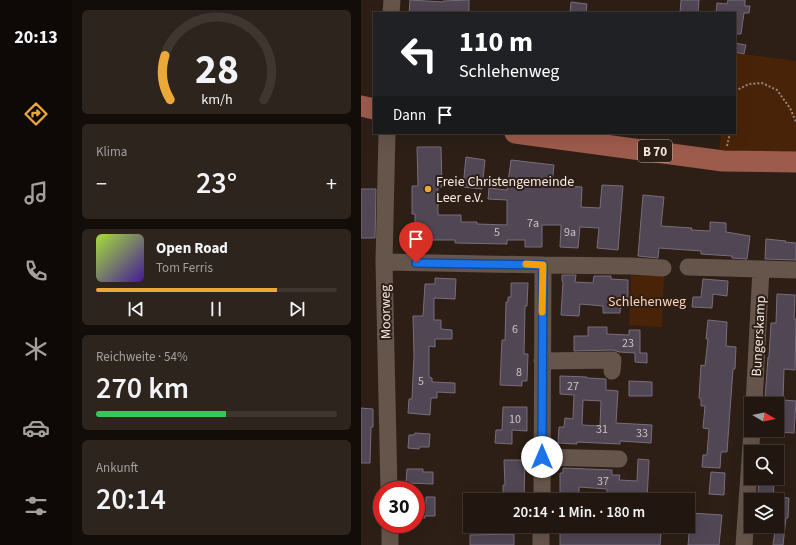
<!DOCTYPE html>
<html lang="de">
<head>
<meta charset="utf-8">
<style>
	body { margin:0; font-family:"Source Sans 3",sans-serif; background:#2e241e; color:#f1f3f6; height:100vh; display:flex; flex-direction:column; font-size:15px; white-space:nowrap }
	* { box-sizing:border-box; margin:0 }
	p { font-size:13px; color:#a29f9f }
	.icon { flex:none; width:22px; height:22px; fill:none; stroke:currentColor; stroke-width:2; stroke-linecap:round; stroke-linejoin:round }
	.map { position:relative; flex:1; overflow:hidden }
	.drawer { display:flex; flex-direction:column; gap:10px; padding:10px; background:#130d09; width:289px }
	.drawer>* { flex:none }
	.guide { position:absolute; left:12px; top:12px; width:363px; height:122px; border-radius:0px; box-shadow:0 4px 16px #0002,0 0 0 1px #3f3630; background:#202124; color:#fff; overflow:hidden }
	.needle { width:26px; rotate:100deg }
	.buttons { position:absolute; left:383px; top:397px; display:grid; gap:8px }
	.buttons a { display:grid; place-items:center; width:40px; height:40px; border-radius:0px; background:#221710; box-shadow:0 4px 16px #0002,0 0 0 1px #3f3630; font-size:20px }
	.speed { position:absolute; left:12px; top:481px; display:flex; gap:8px; font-size:20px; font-weight:700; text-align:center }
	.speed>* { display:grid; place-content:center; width:52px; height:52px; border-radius:50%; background:#221710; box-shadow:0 4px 16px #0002,0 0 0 1px #3f3630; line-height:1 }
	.speed .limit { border:6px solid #d22; background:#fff; color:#111 }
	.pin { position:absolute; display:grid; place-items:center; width:34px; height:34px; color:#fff; margin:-41px -17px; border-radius:50% 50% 50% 0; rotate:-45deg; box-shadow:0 0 4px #0007 }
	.pin .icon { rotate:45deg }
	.me { position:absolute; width:44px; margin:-22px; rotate:0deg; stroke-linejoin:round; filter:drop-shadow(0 0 3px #0008) }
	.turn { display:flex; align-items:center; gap:14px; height:84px; padding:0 20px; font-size:18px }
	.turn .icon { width:52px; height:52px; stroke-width:2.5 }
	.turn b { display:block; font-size:28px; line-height:34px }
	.then { display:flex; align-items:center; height:38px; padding:0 20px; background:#0003; gap:8px; font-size:15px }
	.big { font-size:30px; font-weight:600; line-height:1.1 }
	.drawer .tile { flex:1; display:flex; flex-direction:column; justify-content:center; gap:6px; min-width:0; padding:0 14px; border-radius:6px; background:#2e241e }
	.drawer .dial { align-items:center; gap:0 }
	.dial svg { height:104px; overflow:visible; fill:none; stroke:#3f3630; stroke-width:7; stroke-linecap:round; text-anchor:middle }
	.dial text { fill:#f1f3f6; stroke:none }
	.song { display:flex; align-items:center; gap:12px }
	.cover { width:48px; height:48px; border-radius:6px; background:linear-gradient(135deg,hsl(80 70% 55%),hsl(260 70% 35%)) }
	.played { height:4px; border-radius:2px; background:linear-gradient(90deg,#eba93a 75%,#3f3630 75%) }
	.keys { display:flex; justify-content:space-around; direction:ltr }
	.heat { display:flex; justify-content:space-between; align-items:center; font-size:22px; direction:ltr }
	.charge { height:6px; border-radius:3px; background:linear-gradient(90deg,#34c759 54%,#3f3630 0) }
	.trip { position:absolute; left:102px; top:493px; width:232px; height:40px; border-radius:0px; background:#221710; box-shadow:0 4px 16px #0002,0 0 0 1px #3f3630; font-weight:600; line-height:40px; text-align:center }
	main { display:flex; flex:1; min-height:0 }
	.dock { display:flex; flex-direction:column; width:72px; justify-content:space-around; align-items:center; background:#0e0906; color:#a29f9f }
	.dock .icon { width:28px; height:28px }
	.dock .active { color:#eba93a }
	.dock b { font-size:18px; color:#f1f3f6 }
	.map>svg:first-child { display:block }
	.green { fill:#492307 }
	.building { fill:#514654; stroke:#796d7c; fill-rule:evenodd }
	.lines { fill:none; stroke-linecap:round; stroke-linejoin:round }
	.path { stroke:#948781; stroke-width:2; stroke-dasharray:2 2; stroke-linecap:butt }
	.minor { stroke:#66554b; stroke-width:17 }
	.major { stroke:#9d5b4c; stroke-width:21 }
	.route-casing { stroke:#114b97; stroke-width:10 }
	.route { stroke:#1a73e8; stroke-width:7 }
	.slow { stroke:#f59e0b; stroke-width:7 }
	.poi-dot { fill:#eba93a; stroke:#2d1f16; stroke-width:1.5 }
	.labels { text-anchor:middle; stroke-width:4; stroke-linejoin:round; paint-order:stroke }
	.number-label { font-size:12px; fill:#ccc1c1 }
	.shield { fill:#2d1f16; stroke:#b9ada7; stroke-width:1 }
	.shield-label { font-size:13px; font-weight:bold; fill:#f5eae5 }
	.poi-label { font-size:14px; fill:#f5eae5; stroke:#2d1f16; text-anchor:start }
	.park-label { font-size:14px; fill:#ffd4ba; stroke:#2d1f16 }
	.street-label { font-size:14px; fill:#f5eae5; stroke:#2d1f16 }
</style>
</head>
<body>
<main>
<nav class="dock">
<b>20:13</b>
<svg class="icon active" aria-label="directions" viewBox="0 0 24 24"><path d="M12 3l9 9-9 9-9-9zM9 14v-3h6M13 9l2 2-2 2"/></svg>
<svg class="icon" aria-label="music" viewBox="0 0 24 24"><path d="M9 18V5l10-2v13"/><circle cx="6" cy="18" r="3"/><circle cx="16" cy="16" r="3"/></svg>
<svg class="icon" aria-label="phone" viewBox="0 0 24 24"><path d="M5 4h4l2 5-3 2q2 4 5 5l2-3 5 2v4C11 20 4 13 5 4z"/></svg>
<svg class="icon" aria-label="climate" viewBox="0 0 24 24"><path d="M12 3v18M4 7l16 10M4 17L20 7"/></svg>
<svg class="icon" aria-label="car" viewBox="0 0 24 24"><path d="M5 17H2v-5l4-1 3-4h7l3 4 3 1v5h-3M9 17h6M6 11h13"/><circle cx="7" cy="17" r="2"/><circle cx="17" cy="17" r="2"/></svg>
<svg class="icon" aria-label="filters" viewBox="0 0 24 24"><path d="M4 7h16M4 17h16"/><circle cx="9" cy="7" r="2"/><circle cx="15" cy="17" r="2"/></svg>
</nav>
<section class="drawer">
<div class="tile dial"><svg viewBox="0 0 100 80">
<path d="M14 69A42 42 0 1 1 86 69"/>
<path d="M14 69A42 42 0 0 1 10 35" stroke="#eba93a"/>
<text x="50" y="56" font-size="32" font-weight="700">28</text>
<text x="50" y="72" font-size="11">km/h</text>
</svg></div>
<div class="tile"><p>Klima</p>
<div class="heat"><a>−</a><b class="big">23°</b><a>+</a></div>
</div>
<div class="tile">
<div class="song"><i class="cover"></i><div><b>Open Road</b><p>Tom Ferris</p></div></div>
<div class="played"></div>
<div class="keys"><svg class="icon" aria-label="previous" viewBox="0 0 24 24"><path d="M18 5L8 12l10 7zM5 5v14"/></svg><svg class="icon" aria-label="pause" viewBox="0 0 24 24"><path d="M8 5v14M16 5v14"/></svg><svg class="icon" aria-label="next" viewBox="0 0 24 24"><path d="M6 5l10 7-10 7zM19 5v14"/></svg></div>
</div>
<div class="tile"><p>Reichweite · 54%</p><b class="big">270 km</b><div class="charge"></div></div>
<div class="tile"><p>Ankunft</p><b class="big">20:14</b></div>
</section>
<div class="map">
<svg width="435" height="545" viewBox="0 0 435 545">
	<rect width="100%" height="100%" fill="#2d1f16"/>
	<path class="green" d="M374,53L435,61V159L357,158L360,133H374Z
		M270,275L303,276L301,327L268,325Z"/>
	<path class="building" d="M49,0L82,2V1L108,0V13H48Z
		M320,0H338L337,13H319Z
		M367,0H384V6H389L388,13H383L380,34H374V13H355L356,3L366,4Z
		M210,2L226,4L225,13H209Z
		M374,43L385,45L383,54L374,52Z
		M56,147H80L81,187H77V215H100V222H116V224L146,225V200L127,199L128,188L146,190L150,160L193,165L191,185L221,187L220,207L239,208L241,185L262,186L257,250L236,248L238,228L219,227L217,248L199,247L200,225H181V247H164V240H146V244L94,243V240H54V214H51V186H57Z
		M105,157L124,160L121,189L102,187Z
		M0,189H15L14,238H0Z
		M282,195L303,197L300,226L331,228L330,230L349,231V222L365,223V232L389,236L386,259L371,258V256L340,254V251L298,248L297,258L277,256Z
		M405,239L425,241L424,242L435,243V260L404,259Z
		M201,275H215L214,282L232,283L233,276H250V279L267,280V299H260L259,313H242V306L219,304L218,316L200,315L202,282L201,281Z
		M74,278L95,279L94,299L73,298V320H80V329L91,330V339H74V347L68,346V377L71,378V382L94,383V393L76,392V398H70L69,415L47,413L48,399H51L53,356L52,316H62L64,284H74Z
		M342,279L367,281L366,296L352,294L351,308L331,307L332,297H340Z
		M150,283H167L166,306H164L163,354H167L166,381H161V386L139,385L141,340H144L145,302H147V297H150Z
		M416,294L434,295L433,319H435L434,370L423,369L422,400L404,399L407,357H408L410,323H415Z
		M347,320L366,322L365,346L375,347L374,369H372L366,452H360L359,468L341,467L342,455H346L348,429L342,428L344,406H340V399L338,398L340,365L344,366L347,339H345Z
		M227,327H246V334L268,335V330H279V353H286V363L274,362V353L258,352L252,350L213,351V336H227Z
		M199,376L226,377V378L245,379V390L257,391L255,423L291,425L290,443L259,441V444L216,442V444L197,443L198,427H203L204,418L212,419L213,395L199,394ZM222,400L240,401L239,426L221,425Z
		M268,381L291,382V396H268Z
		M422,400L435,401L433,433L416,432V418H421Z
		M142,407H166V431L151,430V444L134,443L135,430H141Z
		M0,408L12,409V427H10L9,463H0Z
		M54,433L69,434L68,447H59L58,449L47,448L48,435H53Z
		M277,459L288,460L286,500H272V498L246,496V489L218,487V500H199V473H202V468L251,470V475H259L258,480L276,481Z
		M143,460H164L163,500H148V495H142V485H144Z
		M46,469H62V472H72V484L45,483Z
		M350,472L364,473L363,495L348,494Z
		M398,482L413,483L412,500H402V494H397Z
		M65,497H74V516H64V518H55V504H65Z
		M416,497L428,498L427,518H425L422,545H412L414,530L416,531Z
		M330,513L361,515L358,545H327Z
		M199,526H249L289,528V532L300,533L299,545H199Z
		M153,534V545H109V535Z"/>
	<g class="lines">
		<path class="path" d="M374,91L388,84L401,83L416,90L429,108L435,122
			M366,146L369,133"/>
		<path class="minor" d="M30,13L31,0
			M26,133L23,262L28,490
			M23,262L182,265L181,500
			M182,265L270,266L302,268
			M327,267L400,269
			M181,361L252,360L251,371
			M393,404L400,269L435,270
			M181,457L258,459
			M29,524V545
			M180,545V526
			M383,545L391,430"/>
		<path class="major" d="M0,106L13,109
			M154,133L362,161L435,162"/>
	</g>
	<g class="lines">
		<g class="route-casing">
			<path id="route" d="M55,263L182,265L181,457"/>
		</g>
		<use href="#route" class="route"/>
		<path class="slow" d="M165,264L182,265L181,312"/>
	</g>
	<circle class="poi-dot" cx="67" cy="189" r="4"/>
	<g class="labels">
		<g class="number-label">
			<text x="172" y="227">7a</text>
			<text x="136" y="236">5</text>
			<text x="209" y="236">9a</text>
			<text x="154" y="333">6</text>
			<text x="267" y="347">23</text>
			<text x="158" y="376">8</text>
			<text x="60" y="385">5</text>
			<text x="212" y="390">27</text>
			<text x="154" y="423">10</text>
			<text x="241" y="433">31</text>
			<text x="281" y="437">33</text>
			<text x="242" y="485">37</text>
		</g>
		<rect class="shield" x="277" y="140" width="34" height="22" rx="3"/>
		<g class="shield-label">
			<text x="294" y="156">B 70</text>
		</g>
		<g class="poi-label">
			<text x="75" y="186">Freie Christengemeinde<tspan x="75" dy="16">Leer e.V.</tspan></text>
		</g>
		<g class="park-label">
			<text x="286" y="306">Schlehenweg</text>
		</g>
		<g class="street-label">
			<text transform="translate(24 312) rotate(-91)" y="5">Moorweg</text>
			<text transform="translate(397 336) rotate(-87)" y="5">Bungerskamp</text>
		</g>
	</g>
</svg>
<div class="buttons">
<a><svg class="needle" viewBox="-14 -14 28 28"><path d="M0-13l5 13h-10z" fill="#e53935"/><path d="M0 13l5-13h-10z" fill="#a29f9f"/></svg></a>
<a><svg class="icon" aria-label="search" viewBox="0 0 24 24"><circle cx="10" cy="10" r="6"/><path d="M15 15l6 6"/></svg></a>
<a><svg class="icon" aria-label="layers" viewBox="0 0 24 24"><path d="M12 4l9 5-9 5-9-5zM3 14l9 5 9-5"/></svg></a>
</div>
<div class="speed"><div class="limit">30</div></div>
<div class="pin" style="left:55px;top:263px;background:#d93025"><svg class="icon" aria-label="arrive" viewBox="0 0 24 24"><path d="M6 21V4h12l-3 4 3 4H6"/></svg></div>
<svg class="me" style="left:181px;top:457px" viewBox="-20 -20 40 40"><circle r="19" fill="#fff"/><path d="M0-13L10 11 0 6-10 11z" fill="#1a73e8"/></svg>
<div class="trip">20:14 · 1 Min. · 180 m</div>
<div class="guide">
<div class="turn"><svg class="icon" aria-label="left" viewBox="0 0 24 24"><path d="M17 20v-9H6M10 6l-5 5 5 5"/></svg><div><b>110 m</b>Schlehenweg</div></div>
<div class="then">Dann<svg class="icon" aria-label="arrive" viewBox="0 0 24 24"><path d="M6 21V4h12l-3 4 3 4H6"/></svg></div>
</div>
</div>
</main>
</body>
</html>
